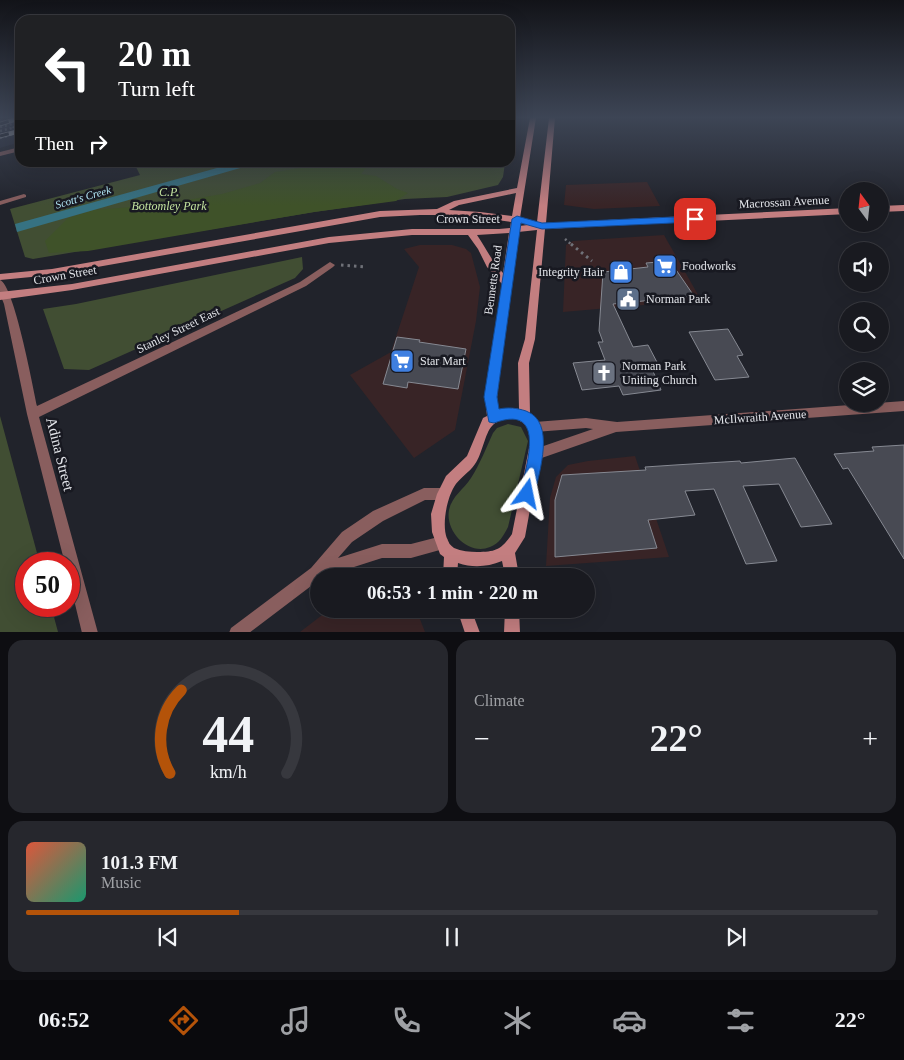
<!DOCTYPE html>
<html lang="en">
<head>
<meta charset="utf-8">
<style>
	body { margin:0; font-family:"Times New Roman",serif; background:#26272d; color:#f1f3f6; height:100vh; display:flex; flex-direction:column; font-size:19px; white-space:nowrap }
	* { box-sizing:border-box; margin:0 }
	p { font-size:16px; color:#9fa1a5 }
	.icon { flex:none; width:28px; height:28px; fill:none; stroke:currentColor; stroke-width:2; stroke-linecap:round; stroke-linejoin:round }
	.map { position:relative; height:632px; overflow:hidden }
	.drawer { display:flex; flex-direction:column; gap:8px; padding:8px; background:#0e0e12; flex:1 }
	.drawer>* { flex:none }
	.top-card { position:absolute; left:15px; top:15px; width:500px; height:152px; border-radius:15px; box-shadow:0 5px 20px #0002,0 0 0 1px #37383e; background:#202124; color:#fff; overflow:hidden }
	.needle { width:32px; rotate:345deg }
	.controls { position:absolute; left:839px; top:182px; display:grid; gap:10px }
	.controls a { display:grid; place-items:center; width:50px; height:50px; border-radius:50%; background:#191a20; box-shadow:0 5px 20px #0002,0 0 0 1px #37383e; font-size:25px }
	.speed { position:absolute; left:15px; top:552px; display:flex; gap:10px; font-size:25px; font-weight:700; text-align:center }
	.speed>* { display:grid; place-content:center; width:65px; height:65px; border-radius:50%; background:#191a20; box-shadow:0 5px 20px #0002,0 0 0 1px #37383e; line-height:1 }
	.speed .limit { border:8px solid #d22; background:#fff; color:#111 }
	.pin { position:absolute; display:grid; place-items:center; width:42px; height:42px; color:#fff; margin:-21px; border-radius:10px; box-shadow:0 2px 8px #0006 }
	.me { position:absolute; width:55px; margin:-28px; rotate:12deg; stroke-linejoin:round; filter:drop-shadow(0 0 4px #0008) }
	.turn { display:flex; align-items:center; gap:18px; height:105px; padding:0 20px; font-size:22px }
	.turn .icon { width:65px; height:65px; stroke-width:2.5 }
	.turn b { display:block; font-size:35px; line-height:42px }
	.then { display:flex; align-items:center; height:48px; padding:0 20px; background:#0003; gap:10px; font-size:19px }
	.big { font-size:38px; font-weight:700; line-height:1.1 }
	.drawer .tile { flex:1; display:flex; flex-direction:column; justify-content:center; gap:8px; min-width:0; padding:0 18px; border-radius:15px; background:#26272d }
	.drawer .dial { align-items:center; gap:0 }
	.dial svg { height:130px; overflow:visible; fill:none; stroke:#37383e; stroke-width:7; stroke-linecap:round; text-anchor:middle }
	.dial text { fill:#f1f3f6; stroke:none }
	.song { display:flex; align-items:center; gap:15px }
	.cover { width:60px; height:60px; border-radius:8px; background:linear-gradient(135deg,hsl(10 70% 55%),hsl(160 70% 35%)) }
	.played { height:5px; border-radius:2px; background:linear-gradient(90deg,#b45309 25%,#37383e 25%) }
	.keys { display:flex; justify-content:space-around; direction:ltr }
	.heat { display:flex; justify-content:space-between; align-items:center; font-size:28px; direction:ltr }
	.drawer .tiles { flex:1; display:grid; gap:8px; grid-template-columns:1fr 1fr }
	.tile:last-child { grid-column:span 2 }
	.trip { position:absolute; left:310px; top:568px; width:285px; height:50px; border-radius:25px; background:#191a20; box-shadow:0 5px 20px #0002,0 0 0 1px #37383e; font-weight:700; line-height:50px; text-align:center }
	.dock { display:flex; height:80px; justify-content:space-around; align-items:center; background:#0a0a0d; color:#9fa1a5 }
	.dock .icon { width:35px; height:35px }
	.dock .on { color:#b45309 }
	.dock b { font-size:22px; color:#f1f3f6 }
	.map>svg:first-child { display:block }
	.commercial { fill:#382426 }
	.built { fill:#282b39 }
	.green { fill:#414e33 }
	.forest { fill:#3f5229 }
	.water { fill:#367282 }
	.building { fill:#484a53; stroke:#868992 }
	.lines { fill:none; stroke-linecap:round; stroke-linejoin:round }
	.path-far1 { stroke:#6f7178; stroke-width:2.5; stroke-dasharray:2 3; stroke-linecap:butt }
	.path { stroke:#6f7178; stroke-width:3; stroke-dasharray:2.5 4; stroke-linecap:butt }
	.service { fill:#895e5e; fill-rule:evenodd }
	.minor { fill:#895e5e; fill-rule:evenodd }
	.secondary { fill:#c37e80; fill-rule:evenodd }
	.rail-casing { stroke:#c2c4ca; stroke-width:4.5 }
	.rail { stroke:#181921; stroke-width:3; stroke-dasharray:9; stroke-linecap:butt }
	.route { fill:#1a73e8; stroke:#114b97 }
	.labels { text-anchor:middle; stroke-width:5; stroke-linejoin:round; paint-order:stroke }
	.far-water-label { font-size:11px; font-style:italic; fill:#b3e8f7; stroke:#181921 }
	.park-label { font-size:12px; font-style:italic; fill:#c3e39f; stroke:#181921 }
	.street-label { font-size:12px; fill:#e2e4e9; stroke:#181921 }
	.poi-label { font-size:12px; fill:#e2e4e9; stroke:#181921; text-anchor:start }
	.near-street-label { font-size:15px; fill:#e2e4e9; stroke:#181921 }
</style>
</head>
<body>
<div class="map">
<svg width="904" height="633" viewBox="0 0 904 633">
	<rect width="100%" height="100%" fill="#21232b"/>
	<path class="commercial" d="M647,182L660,206L594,209L564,205L566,185Z
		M664,235L701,300L563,312L566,245L573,241Z
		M420,245H452L466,249L471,253L480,287L476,321L455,430L414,458L350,375L391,352L419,267L404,249Z
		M635,456L669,557L546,566L550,498L556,477L568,465L588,461Z
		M330,609H416L425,632H300Z"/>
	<path class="built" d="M0,118H20V142L0,148Z"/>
	<path class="green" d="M149,163H505L503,177L498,185L447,197L405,199L314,212L33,259L25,257L10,209L140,175L136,167Z
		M302,257L303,269L295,278L89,370L64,369L43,309L76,304Z
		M0,416L40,564H26V606H51L58,632H0Z
		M508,424L521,427L528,441L508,527C504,535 499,544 490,547C469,556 445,532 449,510C452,496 464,489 471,478C480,464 486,448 493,433L497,428Z"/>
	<path class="forest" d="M334,163H370L361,174L376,176L397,189L408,193L396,201L314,212L88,251L49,253L45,241L68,218L94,210L158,205L222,194L260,183L275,172Z"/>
	<path class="water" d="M235,163H258L17,232L15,224Z"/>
	<path class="building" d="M670,261L694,296L613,304L633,347L648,345L660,368L652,369L661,390L623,395L619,386L582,390L573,363L605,360L598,342H603L599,331L603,272L648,267L646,263Z
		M728,329L743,355L737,356L749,377L715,380L689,332Z
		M397,337L420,340L419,342L466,349L458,389L408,382L407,388L383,384Z
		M904,445V559L848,468L843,469L834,454L874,451L872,447Z
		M795,458L832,524L801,527L779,484L743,486L777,561L746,564L714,489L685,491L695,515L648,520L657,548L555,557V500L562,475L646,470L645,467L675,465L740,461L741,463Z"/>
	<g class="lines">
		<path class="path-far1" d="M0,127L12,124L14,128
			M0,131L20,126
			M0,138L20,132
			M565,239L572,245"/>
		<path class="path" d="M571,244L592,261
			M341,265L365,267"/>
		<path class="service" d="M24,194L26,195V197L0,205V201Z"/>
		<path class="minor" d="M20,147V151L0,156V152Z
			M330,262L335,265L333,267L306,286L39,417L98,633H82L69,579V564H65L27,414L4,304L0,294V280C14,285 33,387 37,406L300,282Z
			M904,401V411L616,432L536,460L532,458L530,454L532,450L593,429L586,428L535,432L531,431L529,427L531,423L535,422L586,418L617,422Z
			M424,488H443L448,489L449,494L448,499L443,500H425L383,521L352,542L338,558L382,544H411L442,536L447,538L449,543L447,548L411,558H382L326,576H319V580L249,633H229L231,628L311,568L342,532L373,511Z"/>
		<path class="secondary" d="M530,118H536L520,218L537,222L549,118H555L546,223L848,208V214L545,229L535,339L529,363L530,414L536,418L543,438L525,537L515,553L519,576H505L502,561C487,567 473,568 458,563L457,576H443L444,557L440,554L432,532L431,514L437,494L446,476L467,456L483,418L487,416L485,397L502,284L487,267L478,249L468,235H412L329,243L72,290L0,300V292L72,284L329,237L412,229H499L510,228L511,222L460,215H420L380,217L52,275L0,280V274L52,269L380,211L437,209L454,201L517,188ZM516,193L512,216L480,212L449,210L459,205ZM519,223L528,225L519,226ZM537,230L525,339L518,363L519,409L513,408L498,410L497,397L518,232ZM509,233L503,273C492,262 486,248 477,235ZM513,418C525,422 527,426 531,438L512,534C501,550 496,552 477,552C470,552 461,551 454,548C438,538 446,500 454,487C459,478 469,473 475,464C482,455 485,433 492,426C497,420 506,419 513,418Z
			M904,205V211L880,212V206Z
			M457,609H471L480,633H465Z
			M505,609H519L520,633H504Z"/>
		<g class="rail-casing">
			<path id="rail" d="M0,124L20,118
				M0,136L20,131"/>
		</g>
		<use href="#rail" class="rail"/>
	</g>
	<linearGradient id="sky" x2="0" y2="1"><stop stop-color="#121318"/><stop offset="0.57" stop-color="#3d4555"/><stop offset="1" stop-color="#3d4555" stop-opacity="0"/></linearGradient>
	<rect width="904" height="206" fill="url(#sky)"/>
	<path class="route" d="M517,216L542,223L695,216L699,219L695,222L542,229L521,223L497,397L499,409C508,407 517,408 526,411C556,422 539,471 535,494L532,499L527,501L522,499L520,494C526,466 548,403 494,423L489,422L484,397L512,219Z"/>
	<defs>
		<g id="supermarket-square" transform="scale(1.25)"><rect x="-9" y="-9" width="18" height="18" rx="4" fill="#3f7fe0" stroke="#181921"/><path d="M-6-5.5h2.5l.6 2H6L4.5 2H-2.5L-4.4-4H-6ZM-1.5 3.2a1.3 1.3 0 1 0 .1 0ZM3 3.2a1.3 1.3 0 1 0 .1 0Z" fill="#fff"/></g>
		<g id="shop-square" transform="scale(1.25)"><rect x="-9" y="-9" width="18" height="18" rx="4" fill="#3f7fe0" stroke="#181921"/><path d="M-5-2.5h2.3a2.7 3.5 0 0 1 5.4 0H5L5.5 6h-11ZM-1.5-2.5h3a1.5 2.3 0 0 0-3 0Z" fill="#fff"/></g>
		<g id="civic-square" transform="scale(1.25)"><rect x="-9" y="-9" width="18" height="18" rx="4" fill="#5c6f8a" stroke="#181921"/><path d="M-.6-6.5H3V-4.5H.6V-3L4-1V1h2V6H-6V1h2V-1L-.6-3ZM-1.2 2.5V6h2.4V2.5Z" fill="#fff"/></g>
		<g id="church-square" transform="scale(1.25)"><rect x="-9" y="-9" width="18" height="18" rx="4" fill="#6b7280" stroke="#181921"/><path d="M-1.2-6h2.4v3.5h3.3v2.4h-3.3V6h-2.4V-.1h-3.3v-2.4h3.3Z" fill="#fff"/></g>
	</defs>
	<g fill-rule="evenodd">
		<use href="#supermarket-square" x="665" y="266"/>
		<use href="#shop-square" x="621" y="272"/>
		<use href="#civic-square" x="628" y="299"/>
		<use href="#supermarket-square" x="402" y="361"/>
		<use href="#church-square" x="604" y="373"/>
	</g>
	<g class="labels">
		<g class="far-water-label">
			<text transform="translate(83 197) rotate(-16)" y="4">Scott's Creek</text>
		</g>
		<g class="park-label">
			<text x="169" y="196">C.P.<tspan x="169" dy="14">Bottomley Park</tspan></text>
		</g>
		<g class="street-label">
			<text transform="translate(784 202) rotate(-3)" y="4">Macrossan Avenue</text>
			<text x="468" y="223">Crown Street</text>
			<text transform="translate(65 275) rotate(-10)" y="4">Crown Street</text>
			<text transform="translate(493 280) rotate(-82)" y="4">Bennetts Road</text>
			<text transform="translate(178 330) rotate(-26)" y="4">Stanley Street East</text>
			<text transform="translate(760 417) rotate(-4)" y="4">McIlwraith Avenue</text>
		</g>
		<g class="poi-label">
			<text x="682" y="270">Foodworks</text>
			<text x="604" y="276" text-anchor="end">Integrity Hair</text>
			<text x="646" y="303">Norman Park</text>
			<text x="420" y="365">Star Mart</text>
			<text x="622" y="370">Norman Park<tspan x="622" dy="14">Uniting Church</tspan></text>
		</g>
		<g class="near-street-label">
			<text transform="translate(60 454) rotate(76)" y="5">Adina Street</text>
		</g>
	</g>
</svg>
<div class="controls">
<a><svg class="needle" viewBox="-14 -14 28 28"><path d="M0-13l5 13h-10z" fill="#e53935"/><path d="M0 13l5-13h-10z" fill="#9fa1a5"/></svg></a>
<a><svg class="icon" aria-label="sound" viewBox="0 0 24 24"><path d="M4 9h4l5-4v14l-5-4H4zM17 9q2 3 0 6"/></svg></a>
<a><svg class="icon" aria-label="search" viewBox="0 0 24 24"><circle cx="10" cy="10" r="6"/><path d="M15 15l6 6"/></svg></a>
<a><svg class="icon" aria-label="layers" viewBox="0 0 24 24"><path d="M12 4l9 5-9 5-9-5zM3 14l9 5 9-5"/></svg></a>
</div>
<div class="speed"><div class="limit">50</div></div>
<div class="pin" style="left:695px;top:219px;background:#d93025"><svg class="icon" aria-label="arrive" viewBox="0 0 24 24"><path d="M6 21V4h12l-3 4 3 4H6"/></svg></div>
<svg class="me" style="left:527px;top:494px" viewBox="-20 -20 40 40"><path d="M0-17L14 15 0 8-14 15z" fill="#1a73e8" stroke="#fff" stroke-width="4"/></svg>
<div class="trip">06:53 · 1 min · 220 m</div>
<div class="top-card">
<div class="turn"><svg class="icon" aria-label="left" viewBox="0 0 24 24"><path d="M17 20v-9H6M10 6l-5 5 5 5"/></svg><div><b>20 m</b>Turn left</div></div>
<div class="then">Then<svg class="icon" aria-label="right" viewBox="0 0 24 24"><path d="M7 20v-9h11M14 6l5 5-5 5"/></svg></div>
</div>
</div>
<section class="drawer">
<div class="tiles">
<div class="tile dial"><svg viewBox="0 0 100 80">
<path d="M14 69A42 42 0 1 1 86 69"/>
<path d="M14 69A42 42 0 0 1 21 18" stroke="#b45309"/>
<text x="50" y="56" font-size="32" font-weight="700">44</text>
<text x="50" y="72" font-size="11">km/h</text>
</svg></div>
<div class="tile"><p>Climate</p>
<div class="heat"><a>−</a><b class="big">22°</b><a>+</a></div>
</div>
<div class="tile">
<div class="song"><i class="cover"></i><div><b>101.3 FM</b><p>Music</p></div></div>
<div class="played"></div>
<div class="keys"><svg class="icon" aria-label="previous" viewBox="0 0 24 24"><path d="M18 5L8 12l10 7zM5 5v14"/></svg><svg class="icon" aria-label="pause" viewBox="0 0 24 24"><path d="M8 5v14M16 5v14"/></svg><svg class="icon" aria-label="next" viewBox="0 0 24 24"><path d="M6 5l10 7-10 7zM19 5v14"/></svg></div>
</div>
</div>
</section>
<nav class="dock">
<b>06:52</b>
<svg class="icon on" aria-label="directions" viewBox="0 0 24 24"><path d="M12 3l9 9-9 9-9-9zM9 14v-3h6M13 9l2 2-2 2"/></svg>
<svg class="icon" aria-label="music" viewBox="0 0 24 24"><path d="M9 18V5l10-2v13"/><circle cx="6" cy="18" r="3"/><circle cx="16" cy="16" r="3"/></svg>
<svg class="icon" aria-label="phone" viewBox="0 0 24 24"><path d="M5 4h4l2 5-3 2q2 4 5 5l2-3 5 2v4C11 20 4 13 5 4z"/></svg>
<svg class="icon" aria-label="climate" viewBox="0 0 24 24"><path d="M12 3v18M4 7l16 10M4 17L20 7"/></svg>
<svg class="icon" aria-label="car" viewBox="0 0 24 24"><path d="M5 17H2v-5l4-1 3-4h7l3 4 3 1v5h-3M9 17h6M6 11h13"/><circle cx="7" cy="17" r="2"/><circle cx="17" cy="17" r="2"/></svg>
<svg class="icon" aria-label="filters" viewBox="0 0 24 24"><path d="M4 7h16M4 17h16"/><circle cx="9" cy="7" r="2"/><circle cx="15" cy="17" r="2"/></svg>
<b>22°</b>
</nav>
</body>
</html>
